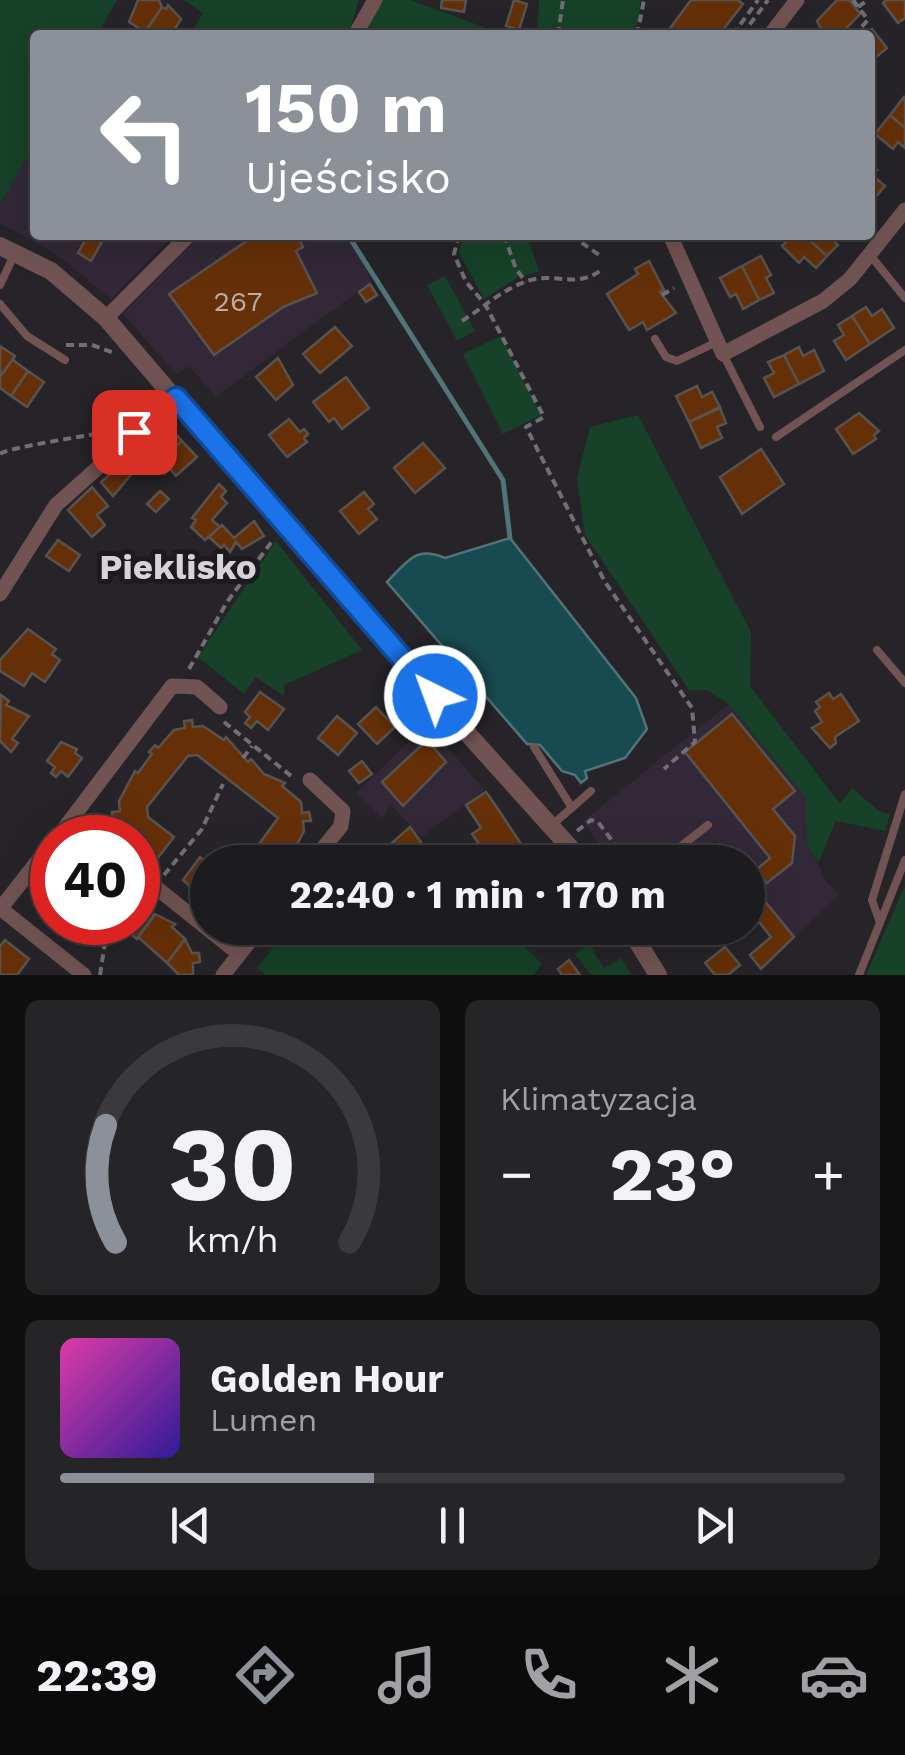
<!DOCTYPE html>
<html lang="pl">
<head>
<meta charset="utf-8">
<style>
	body { margin:0; font-family:"Work Sans",sans-serif; background:#252427; color:#f1f3f6; height:100vh; display:flex; flex-direction:column; font-size:38px; white-space:nowrap }
	* { box-sizing:border-box; margin:0 }
	p { font-size:32px; color:#a0a1a4 }
	.icon { flex:none; width:55px; height:55px; fill:none; stroke:currentColor; stroke-width:2; stroke-linecap:round; stroke-linejoin:round }
	.map { position:relative; height:975px; overflow:hidden }
	.sheet { display:flex; flex-direction:column; gap:25px; padding:25px; background:#0f0f10; flex:1 }
	.sheet>* { flex:none }
	.guide { position:absolute; left:30px; top:30px; width:845px; height:210px; border-radius:10px; box-shadow:0 10px 40px #0002,0 0 0 2px #3a393c; background:#8c9099; color:#fff; overflow:hidden }
	.speed { position:absolute; left:30px; top:815px; display:flex; gap:20px; font-size:50px; font-weight:700; text-align:center }
	.speed>* { display:grid; place-content:center; width:130px; height:130px; border-radius:50%; background:#1c1b1e; box-shadow:0 10px 40px #0002,0 0 0 2px #3a393c; line-height:1 }
	.speed .limit { border:15px solid #d22; background:#fff; color:#111 }
	.pin { position:absolute; display:grid; place-items:center; width:85px; height:85px; color:#fff; margin:-42px; border-radius:20px; box-shadow:0 5px 15px #0006 }
	.me { position:absolute; width:110px; margin:-55px; rotate:318deg; stroke-linejoin:round; filter:drop-shadow(0 0 8px #0008) }
	.turn { display:flex; align-items:center; gap:35px; height:210px; padding:0 50px; font-size:45px }
	.turn .icon { width:130px; height:130px; stroke-width:2.5 }
	.turn b { display:block; font-size:70px; line-height:85px }
	.big { font-size:75px; font-weight:700; line-height:1.1 }
	.sheet .card { flex:1; display:flex; flex-direction:column; justify-content:center; gap:15px; min-width:0; padding:0 35px; border-radius:15px; background:#252427 }
	.sheet .dial { align-items:center; gap:0 }
	.dial svg { height:260px; overflow:visible; fill:none; stroke:#3a393c; stroke-width:7; stroke-linecap:round; text-anchor:middle }
	.dial text { fill:#f1f3f6; stroke:none }
	.song { display:flex; align-items:center; gap:30px }
	.cover { width:120px; height:120px; border-radius:15px; background:linear-gradient(135deg,hsl(320 70% 55%),hsl(250 70% 35%)) }
	.played { height:10px; border-radius:5px; background:linear-gradient(90deg,#8c9099 40%,#3a393c 40%) }
	.keys { display:flex; justify-content:space-around; direction:ltr }
	.heat { display:flex; justify-content:space-between; align-items:center; font-size:55px; direction:ltr }
	.sheet .tiles { flex:1; display:grid; gap:25px; grid-template-columns:1fr 1fr }
	.card:last-child { grid-column:span 2 }
	.trip { position:absolute; left:190px; top:845px; width:575px; height:100px; border-radius:50px; background:#1c1b1e; box-shadow:0 10px 40px #0002,0 0 0 2px #3a393c; font-weight:700; line-height:100px; text-align:center }
	.tabs { display:flex; height:160px; justify-content:space-around; align-items:center; background:#0b0b0c; color:#a0a1a4 }
	.tabs .icon { width:70px; height:70px }
	.tabs .active { color:#8c9099 }
	.tabs b { font-size:45px; color:#f1f3f6 }
	.map>svg:first-child { display:block }
	.commercial { fill:#322837 }
	.green { fill:#174128 }
	.water { fill:#184b51; stroke:#517479; stroke-width:2.5 }
	.lines { fill:none; stroke-linecap:round; stroke-linejoin:round }
	.stream { stroke:#517479; stroke-width:5 }
	.building { fill:#653008; stroke:#595350; stroke-width:2.5 }
	.path { stroke:#716f73; stroke-width:4; stroke-dasharray:8 5; stroke-linecap:butt }
	.service { stroke:#715353; stroke-width:8 }
	.minor { stroke:#715353; stroke-width:15 }
	.tertiary { stroke:#715353; stroke-width:18 }
	.route-casing { stroke:#114b97; stroke-width:25 }
	.route { stroke:#1a73e8; stroke-width:18 }
	.labels { text-anchor:middle; stroke-width:10; stroke-linejoin:round; paint-order:stroke }
	.number-label { font-size:28px; fill:#baaba3 }
	.neighbourhood-label { font-size:35px; font-weight:bold; fill:#d6d4d7; stroke:#1d1a1f }
</style>
</head>
<body>
<div class="map">
<svg width="905" height="975" viewBox="0 0 905 975">
	<rect width="100%" height="100%" fill="#262428"/>
	<path class="commercial" d="M35,144V235H174L111,299L55,253L0,223V204Z
		M200,235H350L372,281L216,397L189,366L177,375L123,314Z
		M729,704L806,798L807,843L826,881L840,894L794,937L748,880V862H733L715,840L689,862H612L583,821Z
		M427,724L485,790L421,837L391,805L382,818L356,793Z"/>
	<path class="green" d="M0,0H117L101,28L118,35H35V144L0,204Z
		M184,0H359L348,35H190L203,13Z
		M378,0H410L506,35H366Z
		M539,0H641L635,35H537Z
		M463,235H527L539,271L517,278L484,299L459,253Z
		M445,276L475,331L457,341L427,285Z
		M501,336L541,415L503,434L463,354Z
		M638,415L751,632L750,686L840,804L852,788L880,812L890,814L885,831L836,821L818,863L807,843L806,798L729,704L707,690H689L585,535L577,478L590,427Z
		M276,541L362,650L284,685V696L256,677L244,694L198,657Z
		M905,885V975H866Z
		M290,928H506L542,964L534,975H265L257,967Z
		M589,944L604,968L621,958L632,975H591L575,954Z"/>
	<path class="water" d="M510,538L636,698L647,729L625,758L585,771L587,778L581,783L575,775L562,771L540,745L527,744L387,582C407,562 415,545 445,558Z"/>
	<g class="lines">
		<path class="stream" d="M348,235L503,480L510,538"/>
	</g>
	<path class="building" d="M138,0H159L162,7L145,32L129,22Z
		M442,0H466L464,12L441,8Z
		M514,0L527,4L519,30L506,26Z
		M691,0H738L743,4L719,35H665Z
		M837,0H850L860,14L840,35H813L821,29L817,21Z
		M886,0H905V18L898,23L883,3Z
		M168,5L181,19L171,35L145,32L162,7L166,9Z
		M872,29L887,48L872,60L875,64L870,68V35H864Z
		M904,97L905,98V128L890,115Z
		M890,115L905,128V148L898,142L893,149L875,134Z
		M870,165L877,170L872,175L885,186L874,199L870,195Z
		M88,235H106L91,261L78,253Z
		M297,235L303,247L296,251L317,293L283,307L214,355L169,294L248,240V235Z
		M793,235H804L827,256L816,268L804,257L799,263L782,246Z
		M804,235H828L838,245L827,256Z
		M761,256L771,275L766,278L774,293L759,300L742,266Z
		M649,261L664,290L660,292L676,313L647,330L643,322L629,330L607,294L638,274L635,269Z
		M742,266L759,300L743,309L736,294L730,297L720,278Z
		M370,284L377,295L366,302L359,292Z
		M866,307L872,316L882,309L894,328L870,344L852,316Z
		M852,316L870,344L846,360L834,341L844,335L838,325Z
		M335,327L352,346L320,373L303,354Z
		M0,346L15,356L0,377Z
		M799,347L803,356L814,350L824,371L799,384L784,355Z
		M784,355L799,384L774,397L764,378L774,373L768,362Z
		M15,356L13,360L28,371L11,396L0,388V377Z
		M278,358L293,385L276,400L256,377Z
		M28,371L44,382L27,407L11,396Z
		M346,377L369,408L342,429L334,418L329,422L313,402Z
		M697,386L702,397L712,392L720,407L689,422L676,396Z
		M720,408L726,423L717,427L722,438L701,448L689,422Z
		M859,413L879,431L874,435L876,439L853,454L836,429Z
		M289,419L300,432L304,429L308,434L304,438L307,442L287,457L269,435Z
		M168,425L182,441L154,462L148,455L154,450L148,443Z
		M182,441L197,457L176,476L170,469L164,474L158,467L162,459Z
		M423,443L445,468L415,493L394,468Z
		M761,449L784,484L742,514L720,477Z
		M126,460L135,470L113,496L101,482Z
		M219,484L226,491L221,497L227,503L212,520L220,527L205,540L191,527L196,520L192,518Z
		M92,487L108,506L97,515L105,525L92,537L68,510Z
		M160,491L169,499L156,512L147,504Z
		M364,492L374,504L368,509L377,519L359,534L340,511Z
		M254,521L264,536L242,549L236,542L230,552L224,545L221,548L209,537L222,525L234,538Z
		M58,540L80,555L69,571L46,556Z
		M28,629L56,649L52,654L60,660L45,682L32,673L24,686L0,671V660Z
		M260,692L284,709L268,730L257,721L251,728L245,723L250,717L245,712Z
		M829,693L833,699L841,694L859,721L835,737L836,743L830,748L812,728L822,722L815,711L820,707L816,702Z
		M1,695L9,701L6,705L29,716L12,739L18,743L11,752L0,741Z
		M376,707L395,727L377,744L358,724Z
		M732,714L795,791L773,809L795,836L792,863L767,883L756,870L770,858L685,752Z
		M337,716L357,733L338,755L318,738Z
		M192,720L193,727L203,726L224,740L226,737L248,762L251,759L264,774L285,783L282,786L301,802L302,813L309,812L311,821H303L304,831L288,861L246,862L278,818L197,755L188,756L147,807L148,817L174,837L157,859L138,849V838L122,830L121,820L113,821L112,812L120,811L119,801L135,771L138,773L152,754L149,752L155,745L158,748L174,730L185,728L184,721Z
		M427,740L446,762L403,806L382,782Z
		M61,742L77,749L75,753L82,758L68,777L61,771L56,777L51,773L55,767L47,761Z
		M362,761L372,774L359,783L349,771Z
		M486,792L496,806L533,862H503L492,846L484,851L472,834L481,828L466,805Z
		M410,827L421,842L393,862H370Z
		M200,857L208,863V899L190,891L192,888L183,880Z
		M52,882V920L34,905L42,895L39,893Z
		M760,895L794,937L761,969L750,955L771,937L748,908Z
		M140,900L154,916L137,939L116,922H138Z
		M155,914L175,924L172,927L185,939L167,963L138,937Z
		M185,939L192,953H199L200,962L193,963V975H179L167,963Z
		M5,940L29,959L17,975H0V946Z
		M725,947L740,965L728,975H715L705,963Z
		M569,960L580,975H562L558,969Z"/>
	<g class="lines">
		<path class="path" d="M853,0L868,20L854,35
			M858,7L868,0
			M743,33L737,29L758,0
			M558,35L563,0
			M637,35L644,0
			M742,35L768,0
			M459,235L454,254L466,282L485,304L544,417L526,427L605,582L692,708L695,742L664,769
			M504,235L516,269L526,282
			M571,235L602,257
			M662,295L674,288
			M462,321C484,307 505,287 531,280C557,273 575,288 600,271
			M66,345H92L114,353
			M0,454C8,447 95,435 116,430
			M189,669L227,602L273,540
			M224,722L295,779
			M243,758L252,746
			M577,831L591,820L598,822L623,855
			M164,875L202,829L223,784
			M100,975L106,936L116,922"/>
		<path class="service" d="M870,255L905,298
			M0,285L15,253
			M0,304L27,336L65,360
			M655,339L666,357L677,361L717,342
			M723,354L760,427
			M776,437L905,350
			M877,650L905,683
			M534,747L572,808
			M552,825L591,791
			M661,862L708,825
			M880,923L872,900L905,794
			M859,975L905,860"/>
		<path class="minor" d="M355,35L375,0
			M770,35L797,0
			M670,235L723,354L823,301L850,279L905,210
			M106,318L189,235
			M0,594L56,505L176,398
			M310,780L343,811L341,826L312,862
			M71,819L94,838
			M57,838L172,686L197,687L220,707
			M138,873L239,954
			M0,908L84,975
			M0,909L52,843
			M223,975L260,928"/>
		<path class="tertiary" d="M0,246L51,271L106,318L335,586L583,862
			M629,928L658,975"/>
	</g>
	<g class="lines">
		<g class="route-casing">
			<path id="route" d="M134,432L176,398L435,696"/>
		</g>
		<use href="#route" class="route"/>
	</g>
	<g class="labels">
		<g class="number-label">
			<text x="238" y="311">267</text>
		</g>
		<g class="neighbourhood-label">
			<text x="178" y="579">Pieklisko</text>
		</g>
	</g>
</svg>
<div class="speed"><div class="limit">40</div></div>
<div class="pin" style="left:134px;top:432px;background:#d93025"><svg class="icon" aria-label="arrive" viewBox="0 0 24 24"><path d="M6 21V4h12l-3 4 3 4H6"/></svg></div>
<svg class="me" style="left:435px;top:696px" viewBox="-20 -20 40 40"><circle r="17" fill="#1a73e8" stroke="#fff" stroke-width="3"/><path d="M0-11L8 9 0 5-8 9z" fill="#fff"/></svg>
<div class="trip">22:40 · 1 min · 170 m</div>
<div class="guide">
<div class="turn"><svg class="icon" aria-label="left" viewBox="0 0 24 24"><path d="M17 20v-9H6M10 6l-5 5 5 5"/></svg><div><b>150 m</b>Ujeścisko</div></div>
</div>
</div>
<section class="sheet">
<div class="tiles">
<div class="card dial"><svg viewBox="0 0 100 80">
<path d="M14 69A42 42 0 1 1 86 69"/>
<path d="M14 69A42 42 0 0 1 11 33" stroke="#8c9099"/>
<text x="50" y="56" font-size="32" font-weight="700">30</text>
<text x="50" y="72" font-size="11">km/h</text>
</svg></div>
<div class="card"><p>Klimatyzacja</p>
<div class="heat"><a>−</a><b class="big">23°</b><a>+</a></div>
</div>
<div class="card">
<div class="song"><i class="cover"></i><div><b>Golden Hour</b><p>Lumen</p></div></div>
<div class="played"></div>
<div class="keys"><svg class="icon" aria-label="previous" viewBox="0 0 24 24"><path d="M18 5L8 12l10 7zM5 5v14"/></svg><svg class="icon" aria-label="pause" viewBox="0 0 24 24"><path d="M8 5v14M16 5v14"/></svg><svg class="icon" aria-label="next" viewBox="0 0 24 24"><path d="M6 5l10 7-10 7zM19 5v14"/></svg></div>
</div>
</div>
</section>
<nav class="tabs">
<b>22:39</b>
<svg class="icon active" aria-label="directions" viewBox="0 0 24 24"><path d="M12 3l9 9-9 9-9-9zM9 14v-3h6M13 9l2 2-2 2"/></svg>
<svg class="icon" aria-label="music" viewBox="0 0 24 24"><path d="M9 18V5l10-2v13"/><circle cx="6" cy="18" r="3"/><circle cx="16" cy="16" r="3"/></svg>
<svg class="icon" aria-label="phone" viewBox="0 0 24 24"><path d="M5 4h4l2 5-3 2q2 4 5 5l2-3 5 2v4C11 20 4 13 5 4z"/></svg>
<svg class="icon" aria-label="climate" viewBox="0 0 24 24"><path d="M12 3v18M4 7l16 10M4 17L20 7"/></svg>
<svg class="icon" aria-label="car" viewBox="0 0 24 24"><path d="M5 17H2v-5l4-1 3-4h7l3 4 3 1v5h-3M9 17h6M6 11h13"/><circle cx="7" cy="17" r="2"/><circle cx="17" cy="17" r="2"/></svg>
</nav>
</body>
</html>
